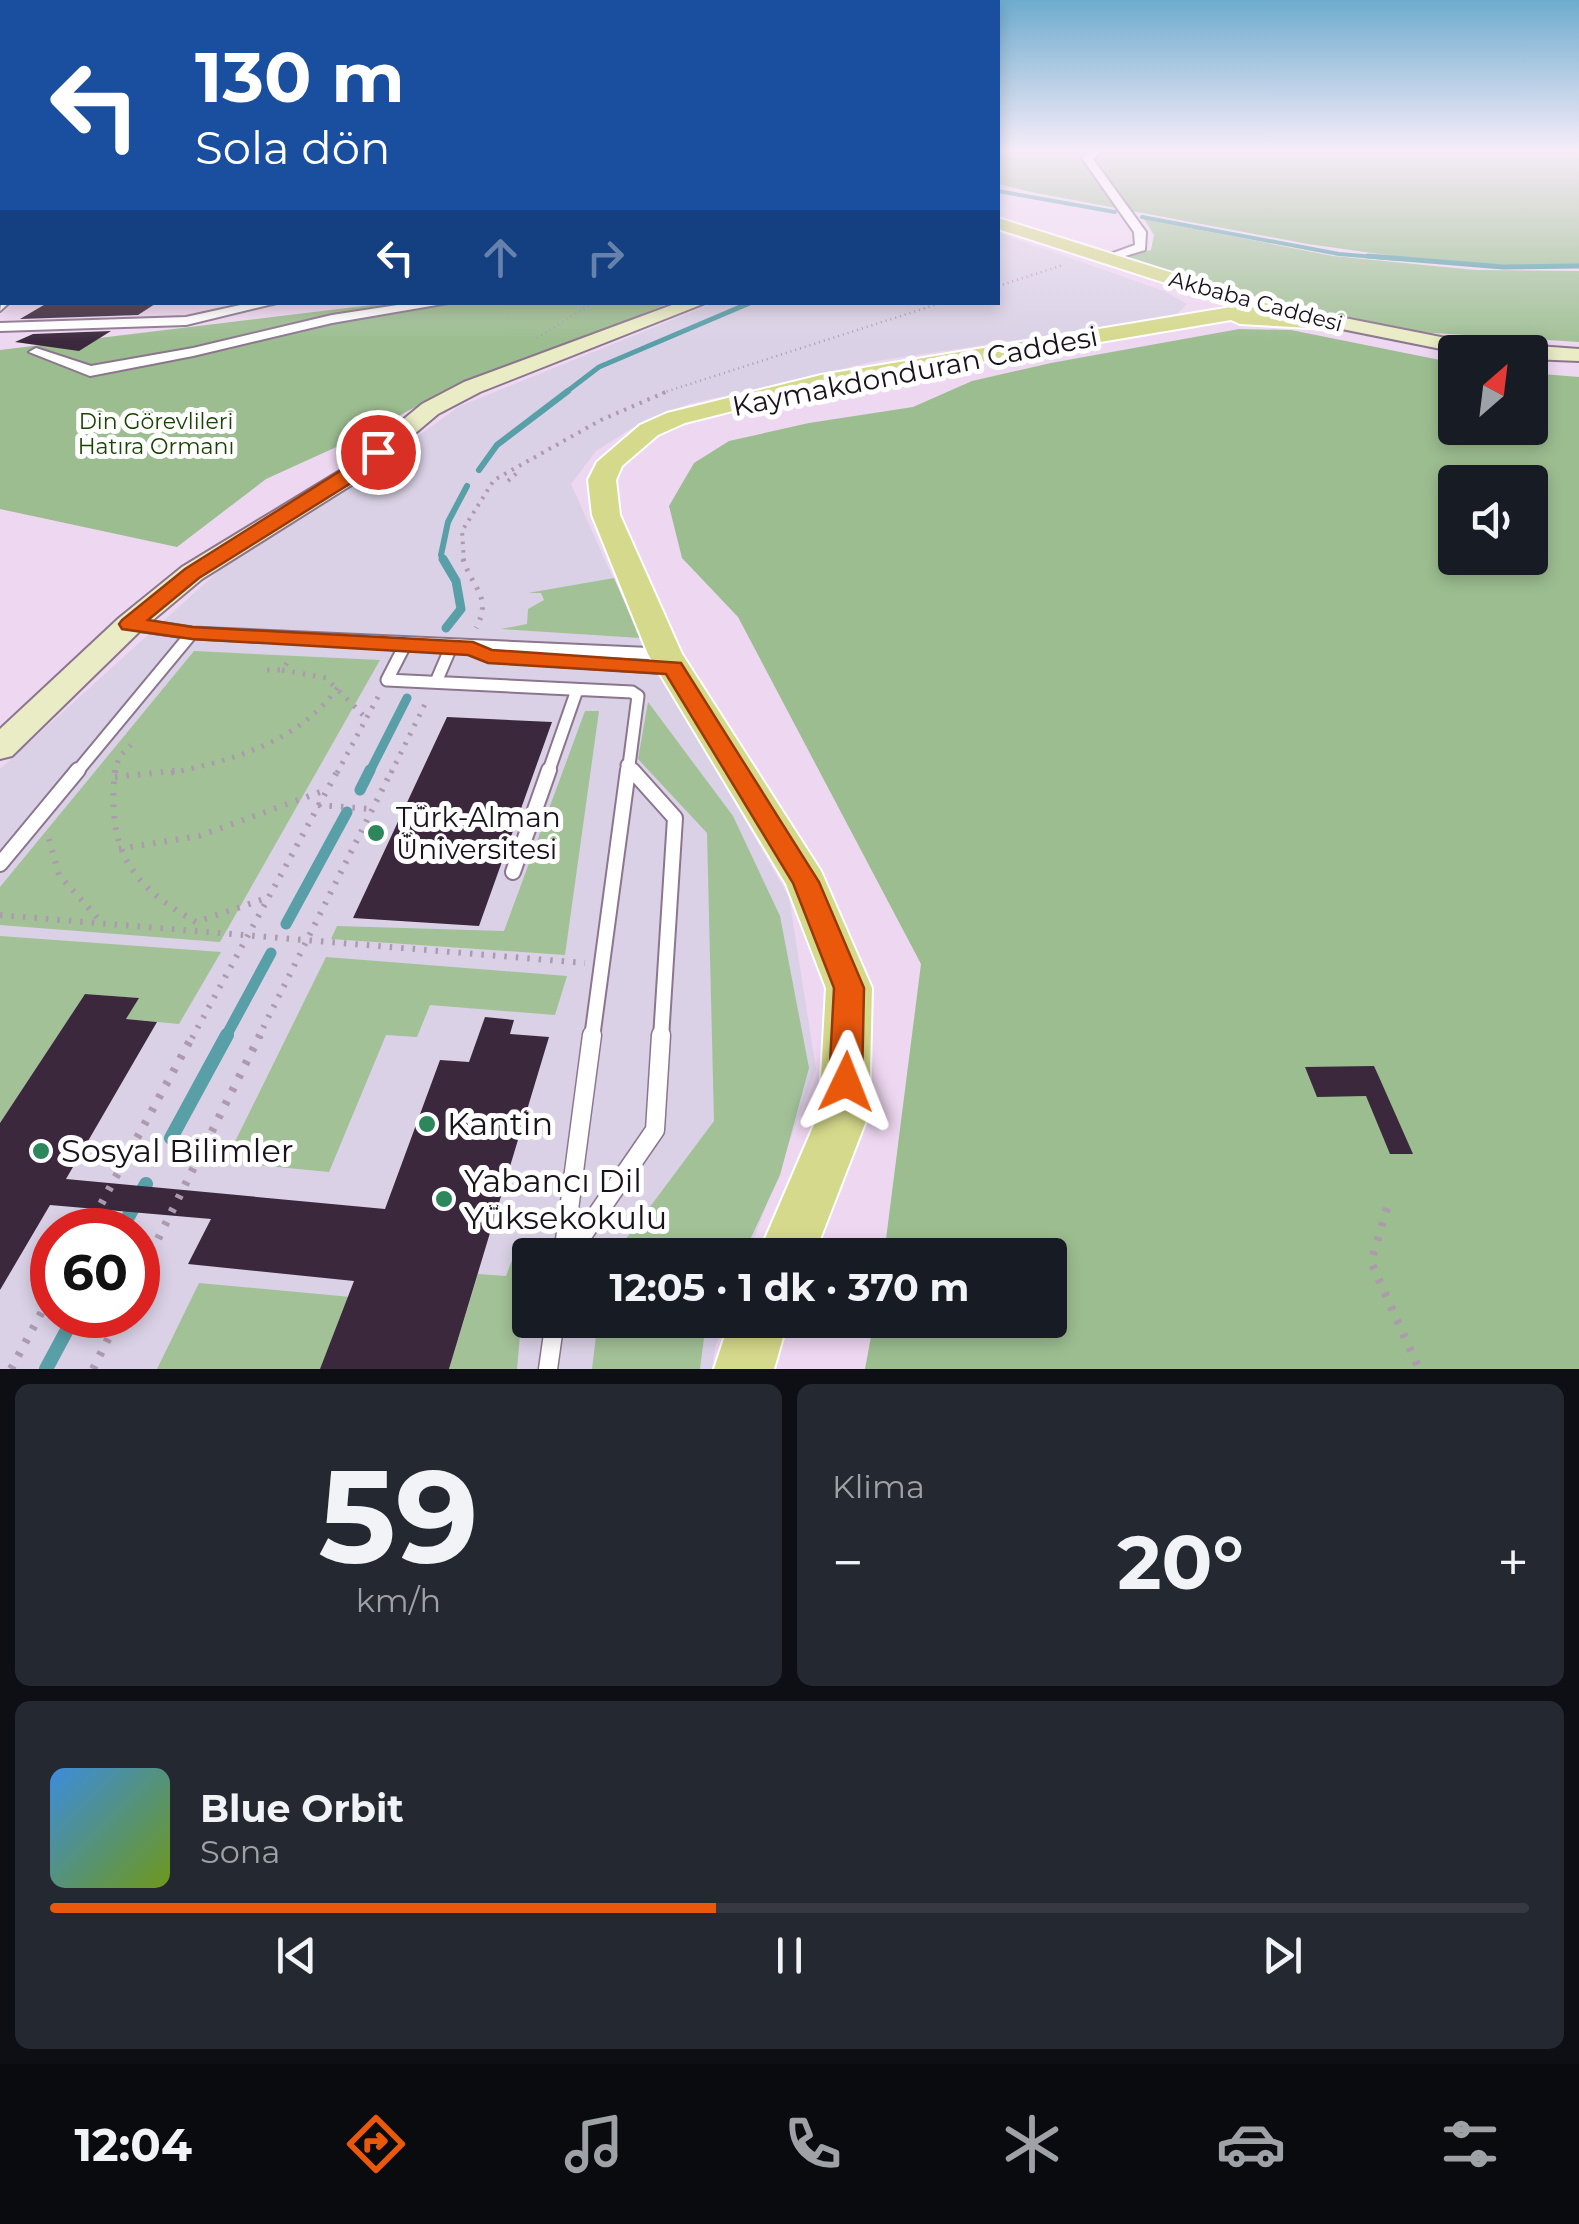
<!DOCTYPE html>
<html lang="tr">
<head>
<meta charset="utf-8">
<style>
	body { margin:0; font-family:Montserrat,sans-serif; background:#242831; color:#f1f3f6; height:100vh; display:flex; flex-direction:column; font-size:38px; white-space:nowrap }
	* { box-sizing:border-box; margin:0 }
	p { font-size:32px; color:#9ea1a6 }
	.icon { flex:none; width:55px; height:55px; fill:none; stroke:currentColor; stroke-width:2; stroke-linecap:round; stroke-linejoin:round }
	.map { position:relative; height:1369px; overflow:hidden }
	.drawer { display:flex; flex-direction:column; gap:15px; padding:15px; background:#0d0f14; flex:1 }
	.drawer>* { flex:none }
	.top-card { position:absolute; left:0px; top:0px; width:1000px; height:305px; box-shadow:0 5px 15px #0003; background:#1a4fa0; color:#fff; overflow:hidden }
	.needle { width:65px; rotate:28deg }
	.buttons { position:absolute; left:1438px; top:335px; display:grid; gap:20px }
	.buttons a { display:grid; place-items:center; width:110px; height:110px; border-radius:10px; background:#171b24; box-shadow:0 5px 15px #0003; font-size:50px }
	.speed { position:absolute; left:30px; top:1208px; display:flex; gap:20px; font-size:50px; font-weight:700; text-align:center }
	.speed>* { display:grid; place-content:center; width:130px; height:130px; border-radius:50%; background:#171b24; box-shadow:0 5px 15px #0003; line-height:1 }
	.speed .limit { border:15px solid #d22; background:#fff; color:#111 }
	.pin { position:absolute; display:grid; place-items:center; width:85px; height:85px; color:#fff; margin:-42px; border:5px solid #fff; border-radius:50%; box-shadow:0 2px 10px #0007 }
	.me { position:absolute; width:110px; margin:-55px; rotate:2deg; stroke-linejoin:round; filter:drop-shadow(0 0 8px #0008) }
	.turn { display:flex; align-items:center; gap:35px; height:210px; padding:0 30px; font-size:45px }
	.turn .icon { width:130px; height:130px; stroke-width:2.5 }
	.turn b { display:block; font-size:70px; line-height:85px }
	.lanes { display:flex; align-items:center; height:95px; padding:0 30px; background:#0003; justify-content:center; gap:50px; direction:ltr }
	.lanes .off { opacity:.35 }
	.big { font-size:75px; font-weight:700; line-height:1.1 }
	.drawer .widget { flex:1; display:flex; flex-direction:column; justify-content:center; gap:15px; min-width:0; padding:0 35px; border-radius:15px; background:#242831 }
	.drawer .dial { align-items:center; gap:0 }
	.dial b { font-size:130px; line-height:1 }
	.song { display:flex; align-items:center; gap:30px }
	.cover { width:120px; height:120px; border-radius:15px; background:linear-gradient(135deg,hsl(210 70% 55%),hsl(80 70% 35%)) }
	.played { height:10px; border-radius:5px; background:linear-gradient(90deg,#ea580c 45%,#363941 45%) }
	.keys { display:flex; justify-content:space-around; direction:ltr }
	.heat { display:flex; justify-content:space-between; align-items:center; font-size:55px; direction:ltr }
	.drawer .tiles { flex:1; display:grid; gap:15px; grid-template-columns:1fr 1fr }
	.widget:last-child { grid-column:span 2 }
	.trip { position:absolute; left:512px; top:1238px; width:555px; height:100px; border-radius:10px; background:#171b24; box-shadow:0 5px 15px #0003; font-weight:700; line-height:100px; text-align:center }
	.dock { display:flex; height:160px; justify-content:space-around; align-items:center; background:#090b0e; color:#9ea1a6 }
	.dock .icon { width:70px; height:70px }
	.dock .selected { color:#ea580c }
	.dock b { font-size:45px; color:#f1f3f6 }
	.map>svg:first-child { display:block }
	.education { fill:#dad1e6; fill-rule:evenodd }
	.green { fill:#a2c197 }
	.forest { fill:#9cbd90; fill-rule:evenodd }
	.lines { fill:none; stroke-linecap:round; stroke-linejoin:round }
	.stream-far5 { stroke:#589fa7; stroke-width:4 }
	.stream-far4 { stroke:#589fa7; stroke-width:5 }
	.stream-far3 { stroke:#589fa7; stroke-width:6 }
	.stream-far2 { stroke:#589fa7; stroke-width:9 }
	.stream-far1 { stroke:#589fa7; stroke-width:11 }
	.stream { stroke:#589fa7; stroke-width:14 }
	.building { fill:#3b283c }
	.lane-far2-casing { stroke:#8c768e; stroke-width:15 }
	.lane-far1-casing { stroke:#8c768e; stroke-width:18 }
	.lane-casing { stroke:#8c768e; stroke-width:21 }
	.street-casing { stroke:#8c768e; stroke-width:4 }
	.secondary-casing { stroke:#8c768e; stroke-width:4 }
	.primary-casing { stroke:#fff; stroke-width:4 }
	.path-far4 { stroke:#ad9aaf; stroke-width:2.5; stroke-dasharray:1 4; stroke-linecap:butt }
	.path-far3 { stroke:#ad9aaf; stroke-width:4; stroke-dasharray:2.5 6; stroke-linecap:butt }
	.path-far2 { stroke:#ad9aaf; stroke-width:5; stroke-dasharray:2.5 8; stroke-linecap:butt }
	.path-far1 { stroke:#ad9aaf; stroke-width:6; stroke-dasharray:2.5 9; stroke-linecap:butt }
	.path { stroke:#ad9aaf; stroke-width:8; stroke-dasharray:4 11; stroke-linecap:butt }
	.lane-far2 { stroke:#fff; stroke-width:11 }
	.lane-far1 { stroke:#fff; stroke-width:14 }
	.lane { stroke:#fff; stroke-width:18 }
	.street { fill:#fff; fill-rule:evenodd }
	.secondary { fill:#eaecc5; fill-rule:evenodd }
	.primary { fill:#d5d98b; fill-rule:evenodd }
	.route { fill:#ea580c; stroke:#983908; stroke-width:2.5 }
	.poi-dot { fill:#2e875c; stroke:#fff; stroke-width:4 }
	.labels { text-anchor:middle; stroke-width:10; stroke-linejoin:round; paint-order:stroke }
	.far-street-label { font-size:22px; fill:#1b131c; stroke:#fff }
	.far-park-label { font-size:22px; fill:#194301; stroke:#fff }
	.street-label { font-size:28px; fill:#1b131c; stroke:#fff }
	.poi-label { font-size:28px; fill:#1b131c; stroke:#fff; text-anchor:start }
	.near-poi-label { font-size:32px; fill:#1b131c; stroke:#fff; text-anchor:start }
</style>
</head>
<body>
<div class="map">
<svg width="1579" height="1369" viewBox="0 0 1579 1369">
	<rect width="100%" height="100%" fill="#eed7f1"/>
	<path class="education" d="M998,233L1164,291L1187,304L1176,315L1152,320L876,361L689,404L632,428L596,451L571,484L640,638L789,897L816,1069L748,1255H530V1320H725L715,1348L712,1369H0V769L236,555L307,515L460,406L714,303L998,302ZM52,1230H138V1315H52Z"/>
	<path class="green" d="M1144,219L1333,256L1475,270L1579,271V342L1417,332L1271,303L1121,258L1151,250L1154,235Z
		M614,578L640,638L501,629L527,624L528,609L544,600L541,593H528Z
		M194,651L380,660L220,942L0,925V887Z
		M648,702L733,816L780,916L809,1068L780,1175L743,1255H614L714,1121L707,833L638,759Z
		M585,711H599L565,955L331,939L337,926L504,931Z
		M0,936L221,952L179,1024L126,1019L138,998L85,994L0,1123Z
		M326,957L567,976L555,1015L430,1005L417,1037L386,1035L329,1172L225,1162Z
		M527,1257L517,1369H449L478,1274L506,1276L513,1258Z
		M199,1283L351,1297L327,1369H157Z
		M598,1320H712L704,1338L700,1369H592Z"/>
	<path class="forest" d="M998,151H1579V267L1443,263L1308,244L1031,192L998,184Z
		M388,303H670L447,390L365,434L266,479L177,547L0,509V350Z
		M1239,329L1291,330L1455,363V428H1530V373L1579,377V1369H865L874,1320H1050V1255H884L921,964L738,617L682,558L669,506L694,463L729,441L809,423L913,407L972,381L1051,363ZM1455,482H1530V558H1455Z"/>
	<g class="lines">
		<path class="stream-far5" d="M998,191L1115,212
			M1142,217L1339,254L1400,259"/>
		<path class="stream-far4" d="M1368,256L1503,267L1579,266
			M565,393L599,367L752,302"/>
		<path class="stream-far3" d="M479,470L497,445L568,391
			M445,561L441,555L448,522L467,486"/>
		<path class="stream-far2" d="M443,559L456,581L461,609L446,628
			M369,773L407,698"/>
		<path class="stream-far1" d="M360,790L370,770
			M286,924L347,812
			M225,1038L271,953"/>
		<path class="stream" d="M171,1138L227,1035
			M121,1230L146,1184
			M46,1369L75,1315"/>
	</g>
	<path class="building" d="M49,302H158L138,315L20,319Z
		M111,331L79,351L15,342L33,334Z
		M447,717L552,722L479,926L353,918Z
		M85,994L139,998L126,1019L157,1022L66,1179L385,1209L440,1060L469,1062L485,1017L514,1020L510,1034L549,1037L449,1369H320L354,1281L188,1264L211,1219L50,1205L0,1290V1123Z
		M1374,1066L1379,1077L1413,1154H1390L1366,1096L1317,1097L1305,1067Z"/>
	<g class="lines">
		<g class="lane-far2-casing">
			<path id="lane-far2" d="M130,624L192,633L660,654
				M405,645L387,680L632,692L638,696L628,773
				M473,648L488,656L671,668
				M436,682L451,647
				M627,765L634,773
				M76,773L192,633
				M548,773L577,690"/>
		</g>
		<g class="lane-far1-casing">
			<path id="lane-far1" d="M632,770L675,818L661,1038
				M0,864L78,770
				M513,872L549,770
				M592,1038L628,770"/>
		</g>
		<g class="lane-casing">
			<path id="lane" d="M563,1255L592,1035
				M569,1255L655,1130L661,1035
				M548,1369L555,1320"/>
		</g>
		<g class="street-casing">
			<path id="street" d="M1091,151H1102L1093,159L1146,232L1145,250L1105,262L1099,258L1135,245L1134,232L1082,158Z
				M0,184H2V190H0Z
				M2,298V302H10L0,311Z
				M254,302H281L186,325L0,331V323L186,317Z
				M417,302H454L332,323L193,356L90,376L29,352L36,348L91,366L193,348L332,315Z"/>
		</g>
		<g class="secondary-casing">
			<path id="secondary" d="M680,302H708L480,392L438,414L361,479L202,579L141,630L12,756L0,759V729L119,618L182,567L343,469L422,404L464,382Z
				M1264,302L1456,340L1579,349V361L1530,359V352H1456L1257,312L1254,308Z"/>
		</g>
		<g class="primary-casing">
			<path id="primary" d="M998,218L1271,304L1275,308L1270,313L1327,315L1338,322L1327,329L1240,324L1231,320L821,389L685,423L658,435L622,466L616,480L620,515L682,654L821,871L872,988L869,1113L814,1255H758L819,1113L826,988L786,884L648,654L592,515L588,480L597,462L640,425L667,413L821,375L1237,306L998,229Z
				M730,1320H788L774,1369H714Z"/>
		</g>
		<path class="path-far4" d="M998,286L1063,265
			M537,338L594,302
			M662,393L944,302"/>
		<path class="path-far3" d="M508,481L518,472
			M464,561L462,531L494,480L601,420L668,391"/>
		<path class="path-far2" d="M463,559C472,588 493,597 476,628
			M267,670H282L291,657
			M282,670L326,678L366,718
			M115,773L119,757L131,745
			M171,773C234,760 299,742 338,687
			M337,773L380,693
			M391,773L428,698"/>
		<path class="path-far1" d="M115,770C107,848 128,884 196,922L267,898
			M115,777L183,770
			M318,805L370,809
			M49,839L59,875L103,924
			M119,849L199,836L323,791
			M0,915L585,963
			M192,1038L338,770
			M258,1038L392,770"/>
		<path class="path" d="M128,1156L195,1161
			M1387,1208L1371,1262L1419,1369
			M87,1230L193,1035
			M138,1279L260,1035
			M11,1369L52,1293
			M93,1369L120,1315"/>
		<use href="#lane-far2" class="lane-far2"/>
		<use href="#lane-far1" class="lane-far1"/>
		<use href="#lane" class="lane"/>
		<use href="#street" class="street"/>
		<use href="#secondary" class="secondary"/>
		<use href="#primary" class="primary"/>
	</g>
	<linearGradient id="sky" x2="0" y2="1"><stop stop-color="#6eacce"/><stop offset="0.44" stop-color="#f7edf9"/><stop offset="1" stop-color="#f7edf9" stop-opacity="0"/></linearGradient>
	<rect width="1579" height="342" fill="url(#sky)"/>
	<path class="route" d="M378,447L387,452L359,478L199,578L148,620L192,627L473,642L492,650L681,663L819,882L864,988L862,1082L857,1092L846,1096L834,1092L829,1082L834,988L793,883L666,674L488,663L468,655L192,639L122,629L119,624L122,620L185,569Z"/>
	<g class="poi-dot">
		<circle cx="376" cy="833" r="10"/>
		<circle cx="427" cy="1124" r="10"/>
		<circle cx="41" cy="1151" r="10"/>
		<circle cx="444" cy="1199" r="10"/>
	</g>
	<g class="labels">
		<g class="far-street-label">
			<text transform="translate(1256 301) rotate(15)" y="8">Akbaba Caddesi</text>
		</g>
		<g class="far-park-label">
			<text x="156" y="429">Din Görevlileri<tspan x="156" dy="25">Hatıra Ormanı</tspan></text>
		</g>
		<g class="street-label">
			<text transform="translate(915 371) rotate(-11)" y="10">Kaymakdonduran Caddesi</text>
		</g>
		<g class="poi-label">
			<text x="396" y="827">Türk-Alman<tspan x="396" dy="32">Üniversitesi</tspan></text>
		</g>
		<g class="near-poi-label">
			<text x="447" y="1135">Kantin</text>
			<text x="61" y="1162">Sosyal Bilimler</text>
			<text x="464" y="1192">Yabancı Dil<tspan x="464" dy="37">Yüksekokulu</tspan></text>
		</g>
	</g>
</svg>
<div class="buttons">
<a><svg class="needle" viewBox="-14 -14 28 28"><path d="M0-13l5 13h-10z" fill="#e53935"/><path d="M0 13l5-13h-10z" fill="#9ea1a6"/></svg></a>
<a><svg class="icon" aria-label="sound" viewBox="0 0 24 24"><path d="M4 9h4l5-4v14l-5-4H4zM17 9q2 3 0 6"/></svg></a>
</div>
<div class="speed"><div class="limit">60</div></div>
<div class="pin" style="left:378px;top:452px;background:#d93025"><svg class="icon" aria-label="arrive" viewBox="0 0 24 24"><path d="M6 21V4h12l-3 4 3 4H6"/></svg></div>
<svg class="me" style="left:846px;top:1082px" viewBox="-20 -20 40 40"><path d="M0-17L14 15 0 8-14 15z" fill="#ea580c" stroke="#fff" stroke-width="4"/></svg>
<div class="trip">12:05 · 1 dk · 370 m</div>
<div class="top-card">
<div class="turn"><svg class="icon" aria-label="left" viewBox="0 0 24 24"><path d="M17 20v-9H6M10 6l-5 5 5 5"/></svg><div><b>130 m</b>Sola dön</div></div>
<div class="lanes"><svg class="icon" aria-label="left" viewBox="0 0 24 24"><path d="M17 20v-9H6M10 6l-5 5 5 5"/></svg><svg class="icon off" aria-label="ahead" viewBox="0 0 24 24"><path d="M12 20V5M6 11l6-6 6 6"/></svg><svg class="icon off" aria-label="right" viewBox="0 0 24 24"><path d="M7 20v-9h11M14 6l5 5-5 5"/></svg></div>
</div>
</div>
<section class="drawer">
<div class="tiles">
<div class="widget dial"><b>59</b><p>km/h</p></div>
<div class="widget"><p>Klima</p>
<div class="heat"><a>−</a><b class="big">20°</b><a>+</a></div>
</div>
<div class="widget">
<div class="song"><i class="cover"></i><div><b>Blue Orbit</b><p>Sona</p></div></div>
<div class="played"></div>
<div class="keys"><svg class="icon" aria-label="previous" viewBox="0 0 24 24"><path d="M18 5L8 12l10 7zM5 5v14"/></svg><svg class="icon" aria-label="pause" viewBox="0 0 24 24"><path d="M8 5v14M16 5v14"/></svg><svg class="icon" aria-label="next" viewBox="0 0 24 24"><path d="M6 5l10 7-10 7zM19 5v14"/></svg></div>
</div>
</div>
</section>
<nav class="dock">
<b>12:04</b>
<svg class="icon selected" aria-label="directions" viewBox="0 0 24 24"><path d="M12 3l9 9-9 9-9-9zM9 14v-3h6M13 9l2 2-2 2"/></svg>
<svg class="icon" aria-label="music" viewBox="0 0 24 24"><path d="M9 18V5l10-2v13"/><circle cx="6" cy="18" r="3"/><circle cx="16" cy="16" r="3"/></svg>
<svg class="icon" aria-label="phone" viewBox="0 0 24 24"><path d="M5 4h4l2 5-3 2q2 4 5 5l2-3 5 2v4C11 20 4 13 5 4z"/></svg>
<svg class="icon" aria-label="climate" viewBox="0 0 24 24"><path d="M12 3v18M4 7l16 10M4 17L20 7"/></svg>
<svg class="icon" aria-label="car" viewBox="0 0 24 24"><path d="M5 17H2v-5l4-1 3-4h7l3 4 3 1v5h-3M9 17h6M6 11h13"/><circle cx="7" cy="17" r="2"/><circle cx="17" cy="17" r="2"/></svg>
<svg class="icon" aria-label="filters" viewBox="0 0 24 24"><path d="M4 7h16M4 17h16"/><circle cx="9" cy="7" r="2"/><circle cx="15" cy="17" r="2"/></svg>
</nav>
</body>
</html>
